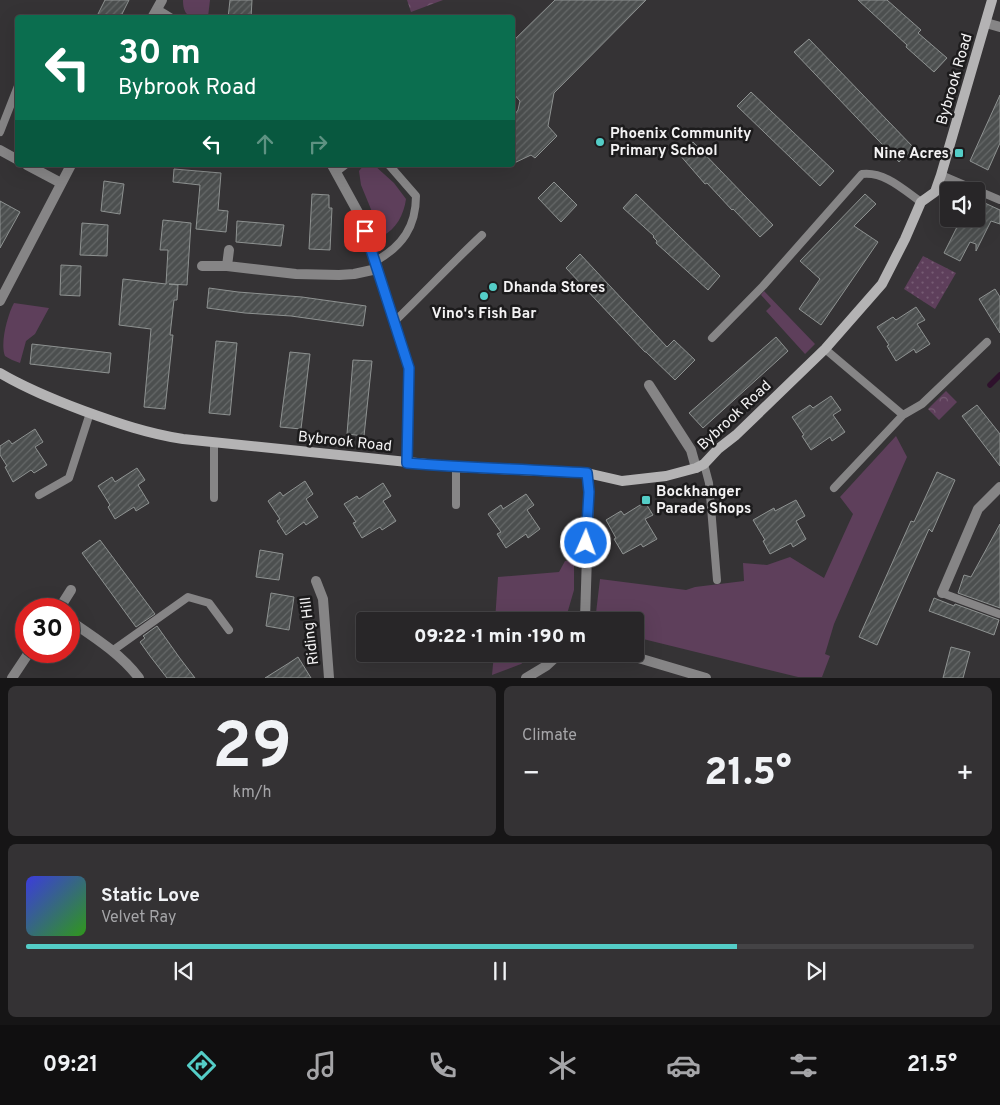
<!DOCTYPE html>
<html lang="en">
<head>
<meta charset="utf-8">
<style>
	body { margin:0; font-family:Overpass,sans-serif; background:#343234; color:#f1f3f6; height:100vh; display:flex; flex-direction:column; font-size:19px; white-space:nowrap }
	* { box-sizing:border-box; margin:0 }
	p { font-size:16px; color:#a5a5a8 }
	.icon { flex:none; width:28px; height:28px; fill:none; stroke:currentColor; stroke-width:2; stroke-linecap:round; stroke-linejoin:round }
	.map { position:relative; height:678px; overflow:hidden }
	.details { display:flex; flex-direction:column; gap:8px; padding:8px; background:#161516; flex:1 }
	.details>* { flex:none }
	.banner { position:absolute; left:15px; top:15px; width:500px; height:152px; border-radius:5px; box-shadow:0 5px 20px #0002,0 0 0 1px #444345; background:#0b6e4f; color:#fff; overflow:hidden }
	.buttons { position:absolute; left:940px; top:182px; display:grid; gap:10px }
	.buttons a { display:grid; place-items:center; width:45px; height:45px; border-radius:5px; background:#282628; box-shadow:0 5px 20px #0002,0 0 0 1px #444345; font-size:25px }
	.speed { position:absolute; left:15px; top:598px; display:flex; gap:10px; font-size:25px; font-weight:700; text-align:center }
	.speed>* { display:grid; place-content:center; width:65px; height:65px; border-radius:50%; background:#282628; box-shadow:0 5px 20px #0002,0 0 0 1px #444345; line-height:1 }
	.speed .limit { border:8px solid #d22; background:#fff; color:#111 }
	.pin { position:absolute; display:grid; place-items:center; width:42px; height:42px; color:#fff; margin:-21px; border-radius:10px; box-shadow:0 2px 8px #0006 }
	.me { position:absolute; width:55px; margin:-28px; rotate:2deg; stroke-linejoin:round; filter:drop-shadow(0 0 4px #0008) }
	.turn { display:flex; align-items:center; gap:18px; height:105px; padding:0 20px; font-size:22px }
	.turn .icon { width:65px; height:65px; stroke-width:2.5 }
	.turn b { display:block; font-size:35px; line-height:42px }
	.lanes { display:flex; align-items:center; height:48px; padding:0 20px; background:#0003; justify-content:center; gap:25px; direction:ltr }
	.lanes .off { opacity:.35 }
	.big { font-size:38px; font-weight:800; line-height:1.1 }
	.details .card { flex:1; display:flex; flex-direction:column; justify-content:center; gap:8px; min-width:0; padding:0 18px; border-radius:8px; background:#343234 }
	.details .dial { align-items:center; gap:0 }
	.dial b { font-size:65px; line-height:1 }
	.song { display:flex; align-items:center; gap:15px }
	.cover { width:60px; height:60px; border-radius:8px; background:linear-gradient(135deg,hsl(240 70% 55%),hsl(110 70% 35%)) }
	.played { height:5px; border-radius:2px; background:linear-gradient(90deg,#54cdc7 75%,#444345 75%) }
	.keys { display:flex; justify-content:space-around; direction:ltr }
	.heat { display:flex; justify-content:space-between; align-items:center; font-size:28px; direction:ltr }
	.details .tiles { flex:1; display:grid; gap:8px; grid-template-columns:1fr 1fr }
	.card:last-child { grid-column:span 2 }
	.trip { position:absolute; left:356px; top:612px; width:288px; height:50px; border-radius:5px; background:#282628; box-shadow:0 5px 20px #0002,0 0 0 1px #444345; font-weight:800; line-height:50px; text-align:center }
	.menu { display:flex; height:80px; justify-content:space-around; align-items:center; background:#100f10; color:#a5a5a8 }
	.menu .icon { width:35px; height:35px }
	.menu .active { color:#54cdc7 }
	.menu b { font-size:22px; color:#f1f3f6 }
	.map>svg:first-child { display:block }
	.grass { fill:#5e3f5b }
	.park { fill:url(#park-crowns) }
	.garden { fill:url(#garden-dots) }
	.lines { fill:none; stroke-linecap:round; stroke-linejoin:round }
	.stream { stroke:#2e112c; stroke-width:5.5 }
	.building { fill:url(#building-hatch); stroke:#8e9291 }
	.lane { stroke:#868586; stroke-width:8 }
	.street { stroke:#868586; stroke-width:10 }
	.secondary { stroke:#b4b3b4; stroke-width:10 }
	.route-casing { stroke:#114b97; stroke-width:12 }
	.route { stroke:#1a73e8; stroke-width:9 }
	.poi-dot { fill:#54cdc7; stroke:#1c1b1c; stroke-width:2 }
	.labels { text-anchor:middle; stroke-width:5; stroke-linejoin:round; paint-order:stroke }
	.street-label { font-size:15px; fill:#f4f3f4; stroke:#1c1b1c }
	.poi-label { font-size:15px; font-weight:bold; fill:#f4f3f4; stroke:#1c1b1c; text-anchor:start }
</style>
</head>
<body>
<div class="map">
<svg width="1000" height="678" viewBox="0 0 1000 678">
	<defs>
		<pattern id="park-crowns" width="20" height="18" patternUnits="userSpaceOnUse" patternTransform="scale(1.25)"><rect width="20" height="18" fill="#5e3f5b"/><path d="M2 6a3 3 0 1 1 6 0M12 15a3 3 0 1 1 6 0" fill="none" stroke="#765b73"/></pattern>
		<pattern id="garden-dots" width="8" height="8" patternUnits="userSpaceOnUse" patternTransform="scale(1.25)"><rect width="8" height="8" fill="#5e3f5b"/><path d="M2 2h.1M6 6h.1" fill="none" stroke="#765b73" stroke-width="1.8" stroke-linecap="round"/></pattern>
		<pattern id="building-hatch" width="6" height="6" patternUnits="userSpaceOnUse" patternTransform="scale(1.25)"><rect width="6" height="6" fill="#4c4f4f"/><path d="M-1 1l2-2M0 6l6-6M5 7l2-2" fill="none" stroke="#666969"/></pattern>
	</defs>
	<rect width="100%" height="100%" fill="#353335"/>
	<path class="grass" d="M183,0H210L208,17C193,18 183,19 183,0Z
		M364,165H374L394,183L406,199C404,214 396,230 382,236L361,185L359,171Z
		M764,291L815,344L805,354L766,311L771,306L761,295Z
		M14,303L49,308L35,334L26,341L20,363C15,361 9,359 5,356C0,344 7,316 14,303Z
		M896,436L907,457L834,624L825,654L830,656L822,677H798L635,637V621H601L596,613L600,579L686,590L695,587L744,581L743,563L767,565L790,557L824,578L853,514L840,497Z
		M565,561H574V590L565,621H495L498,577L559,572Z
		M494,654H535L521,664L492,675Z"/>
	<path class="park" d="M407,0H443L411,12Z
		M946,391L957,402L939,420L928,409Z"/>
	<path class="garden" d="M923,256L956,273L935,309L904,289Z"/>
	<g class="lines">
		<path class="stream" d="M990,385L1000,375"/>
	</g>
	<path class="building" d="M105,0H129L120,18H96Z
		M230,0H252L251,18H228Z
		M555,0H646L554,93L548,126L557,136L535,158L531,155L512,164V118L518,110L520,101L512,92V42Z
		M858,0H887L921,30L918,33L947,58L934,72L906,47L907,45Z
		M809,39L914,148L899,162L794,52Z
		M751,92L834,171L820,186L737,106Z
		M1000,95V143L988,170L970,161Z
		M693,142L773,225L760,237L733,209L732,210L707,183L705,184L679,154Z
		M174,169L221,173L218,210L228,211L226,232L196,229L200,185L173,182Z
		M104,181L124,184L120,214L101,211Z
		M554,182L577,205L561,222L538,198Z
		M312,194L329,195V208H332L330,250L309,249Z
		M636,194L720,276L708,290L656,243L657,241L653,237L654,236L623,208Z
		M865,194L876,204L854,226L878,242L821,325L799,309L820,279L800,261Z
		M976,199L1000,210V224L991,221L976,251V244L970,242L960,261L944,253L961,219H976Z
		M0,201L20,212L0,248Z
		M163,220L191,223L187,285L169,284L178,285L177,300H174L170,335H173L165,409L144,407L151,329L119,325L123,279L166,284L168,250H160Z
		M237,221L284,225L281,246L236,242Z
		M82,223L108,225L107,256L80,255Z
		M580,254L667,347L674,340L695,360L675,380L646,352H645L566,268Z
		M61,265L81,266L80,296L60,295Z
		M209,288L238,292L302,297L366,306L363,326L291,316L245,313L207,308Z
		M995,289L1000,297V333L979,299Z
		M916,307L925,320L917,324L930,344L916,353L914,349L896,361L887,346L889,345L877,327L893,317L896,320Z
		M776,337L788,351L703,428L689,413Z
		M216,341L237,343L230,415L209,413Z
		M32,344L111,353L109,373L30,364Z
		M290,352L310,354L301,429L280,427Z
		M353,360L372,361L364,436L347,434Z
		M831,396L841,410L833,415L845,432L832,441L830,437L811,450L802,436L804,435L792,417L810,405L813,408Z
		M977,405L1000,434V466L962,416Z
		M35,429L43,442L35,447L47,465L34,473L31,470L13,482L5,467L7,466L0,455V446L9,440L12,444Z
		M137,468L145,480L138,485L149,503L136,511L134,507L115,519L108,507L110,505L98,486L112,477L115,482Z
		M937,472L955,480L932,532L929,529L877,645L859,637L911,521L914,522Z
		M305,481L313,494L306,499L318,517L306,525L304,522L286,535L277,521L280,519L268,501L280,492L283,496Z
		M383,483L391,496L383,501L396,521L382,530L380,527L362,538L353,523L356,522L344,504L357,496L359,499Z
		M526,494L534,505L527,510L540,529L528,538L526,534L506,548L497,534L501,532L488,514L501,505L503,509Z
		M796,500L805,516L796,521L806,539L793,547L791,543L770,554L763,541L765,540L753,520L774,508L775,511Z
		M645,502L653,515L645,519L657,539L643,547L641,544L623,554L614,539L616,538L606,520L621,511L624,515Z
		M1000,524V608L958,593L964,575L971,577Z
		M100,540L155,614L136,627L82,553Z
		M260,550L283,554L279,580L256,577Z
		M271,593L294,597L289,630L266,626Z
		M934,598L954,606L955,604L999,620L994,635L929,611Z
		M157,626L179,657L195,678H167L150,656L140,642L145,638L143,636Z
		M951,647L970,652L963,678H943Z
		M298,657L311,678H265L289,663Z"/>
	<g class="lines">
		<path class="lane" d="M0,132L18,86
			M336,172L345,165
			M941,175L1000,200
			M376,261C402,246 416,227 416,196L389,165
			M395,321C424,293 452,263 482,235
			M712,338L763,286L862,174C884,171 904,190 921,202
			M825,349L903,415
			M214,443V498
			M704,464L709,483L717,580
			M834,488L903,415L922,404L987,342
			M39,495L69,478L90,413
			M456,505V467
			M942,593L999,614
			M112,651L188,597L209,603L229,630"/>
		<path class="street" d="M157,10L170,18
			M152,18L162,0
			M986,23L1000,27
			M0,150L18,160
			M27,165L61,183
			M332,165L360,216L409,368L407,463
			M202,266H227L296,274L339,275L354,274L377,269
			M227,266L229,250
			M0,301L71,165
			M649,385L691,450L696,468
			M316,581L323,599L329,678
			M942,593L978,509L1000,487
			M59,609L71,590
			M69,620C94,637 121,654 139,678
			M583,621L585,619L589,492L587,473
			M625,654L706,678
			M12,678L30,651
			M526,678L546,666L559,654"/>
		<path class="secondary" d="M0,373C27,389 55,400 84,411C117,423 149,434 183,439L456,467L587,473L622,481L666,476L696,468L704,464L718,449L736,435L825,349L882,284L905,239L921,202L935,192L941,175L992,0"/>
	</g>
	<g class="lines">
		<g class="route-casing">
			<path id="route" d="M365,231L409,368L407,463C467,468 527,469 587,473L589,492L586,543"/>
		</g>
		<use href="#route" class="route"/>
	</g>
	<g class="poi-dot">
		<circle cx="600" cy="142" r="5"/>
		<rect x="954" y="148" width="10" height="10" rx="2.5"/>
		<circle cx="493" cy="287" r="5"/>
		<circle cx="484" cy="296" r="5"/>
		<rect x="641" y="495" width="10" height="10" rx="2.5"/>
	</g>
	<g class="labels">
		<g class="street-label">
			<text transform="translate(954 79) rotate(-74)" y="5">Bybrook Road</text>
			<text transform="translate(734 415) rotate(-43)" y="5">Bybrook Road</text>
			<text transform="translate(345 441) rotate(6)" y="5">Bybrook Road</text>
			<text transform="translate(309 631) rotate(-97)" y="5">Riding Hill</text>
		</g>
		<g class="poi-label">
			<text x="610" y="138">Phoenix Community<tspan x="610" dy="17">Primary School</tspan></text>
			<text x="949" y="158" text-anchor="end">Nine Acres</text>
			<text x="503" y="292">Dhanda Stores</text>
			<text x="484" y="318" text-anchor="middle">Vino's Fish Bar</text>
			<text x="656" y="496">Bockhanger<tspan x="656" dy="17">Parade Shops</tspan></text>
		</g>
	</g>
</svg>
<div class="buttons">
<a><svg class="icon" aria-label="sound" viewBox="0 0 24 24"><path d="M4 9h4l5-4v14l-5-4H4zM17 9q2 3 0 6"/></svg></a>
</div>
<div class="speed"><div class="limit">30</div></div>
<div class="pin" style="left:365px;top:231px;background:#d93025"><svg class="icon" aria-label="arrive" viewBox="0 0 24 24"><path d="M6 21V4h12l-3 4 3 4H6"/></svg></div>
<svg class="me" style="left:586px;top:543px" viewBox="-20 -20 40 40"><circle r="17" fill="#1a73e8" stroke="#fff" stroke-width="3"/><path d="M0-11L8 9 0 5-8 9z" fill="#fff"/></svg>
<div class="trip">09:22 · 1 min · 190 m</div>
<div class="banner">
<div class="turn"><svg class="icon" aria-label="left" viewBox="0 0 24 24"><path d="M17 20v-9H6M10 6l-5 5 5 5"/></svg><div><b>30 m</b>Bybrook Road</div></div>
<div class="lanes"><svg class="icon" aria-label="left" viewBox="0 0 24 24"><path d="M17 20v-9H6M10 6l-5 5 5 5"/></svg><svg class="icon off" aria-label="ahead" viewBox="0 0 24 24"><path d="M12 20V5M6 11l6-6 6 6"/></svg><svg class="icon off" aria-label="right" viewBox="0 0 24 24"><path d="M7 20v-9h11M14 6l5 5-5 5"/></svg></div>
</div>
</div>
<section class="details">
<div class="tiles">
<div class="card dial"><b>29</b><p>km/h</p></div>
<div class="card"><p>Climate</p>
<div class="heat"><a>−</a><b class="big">21.5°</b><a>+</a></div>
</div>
<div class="card">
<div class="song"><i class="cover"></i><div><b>Static Love</b><p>Velvet Ray</p></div></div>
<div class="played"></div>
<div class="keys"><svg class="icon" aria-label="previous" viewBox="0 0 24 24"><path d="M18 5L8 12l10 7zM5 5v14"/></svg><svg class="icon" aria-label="pause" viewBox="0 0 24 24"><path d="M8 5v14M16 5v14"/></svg><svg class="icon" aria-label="next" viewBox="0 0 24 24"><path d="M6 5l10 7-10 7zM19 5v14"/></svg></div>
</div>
</div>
</section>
<nav class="menu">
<b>09:21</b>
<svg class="icon active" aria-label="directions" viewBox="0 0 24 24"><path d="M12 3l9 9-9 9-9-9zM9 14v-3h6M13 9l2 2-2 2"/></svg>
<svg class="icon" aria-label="music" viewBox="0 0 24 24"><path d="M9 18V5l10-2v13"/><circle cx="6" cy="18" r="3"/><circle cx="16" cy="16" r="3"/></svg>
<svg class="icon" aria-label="phone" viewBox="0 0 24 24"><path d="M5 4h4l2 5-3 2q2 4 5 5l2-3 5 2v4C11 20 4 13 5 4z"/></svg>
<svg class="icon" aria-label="climate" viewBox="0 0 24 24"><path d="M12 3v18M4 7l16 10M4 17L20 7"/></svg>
<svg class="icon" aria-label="car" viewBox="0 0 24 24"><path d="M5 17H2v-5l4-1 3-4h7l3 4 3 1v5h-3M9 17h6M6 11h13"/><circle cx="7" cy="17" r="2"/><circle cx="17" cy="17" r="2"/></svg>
<svg class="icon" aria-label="filters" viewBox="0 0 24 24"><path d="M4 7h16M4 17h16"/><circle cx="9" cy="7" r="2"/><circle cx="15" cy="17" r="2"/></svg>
<b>21.5°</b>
</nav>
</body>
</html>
